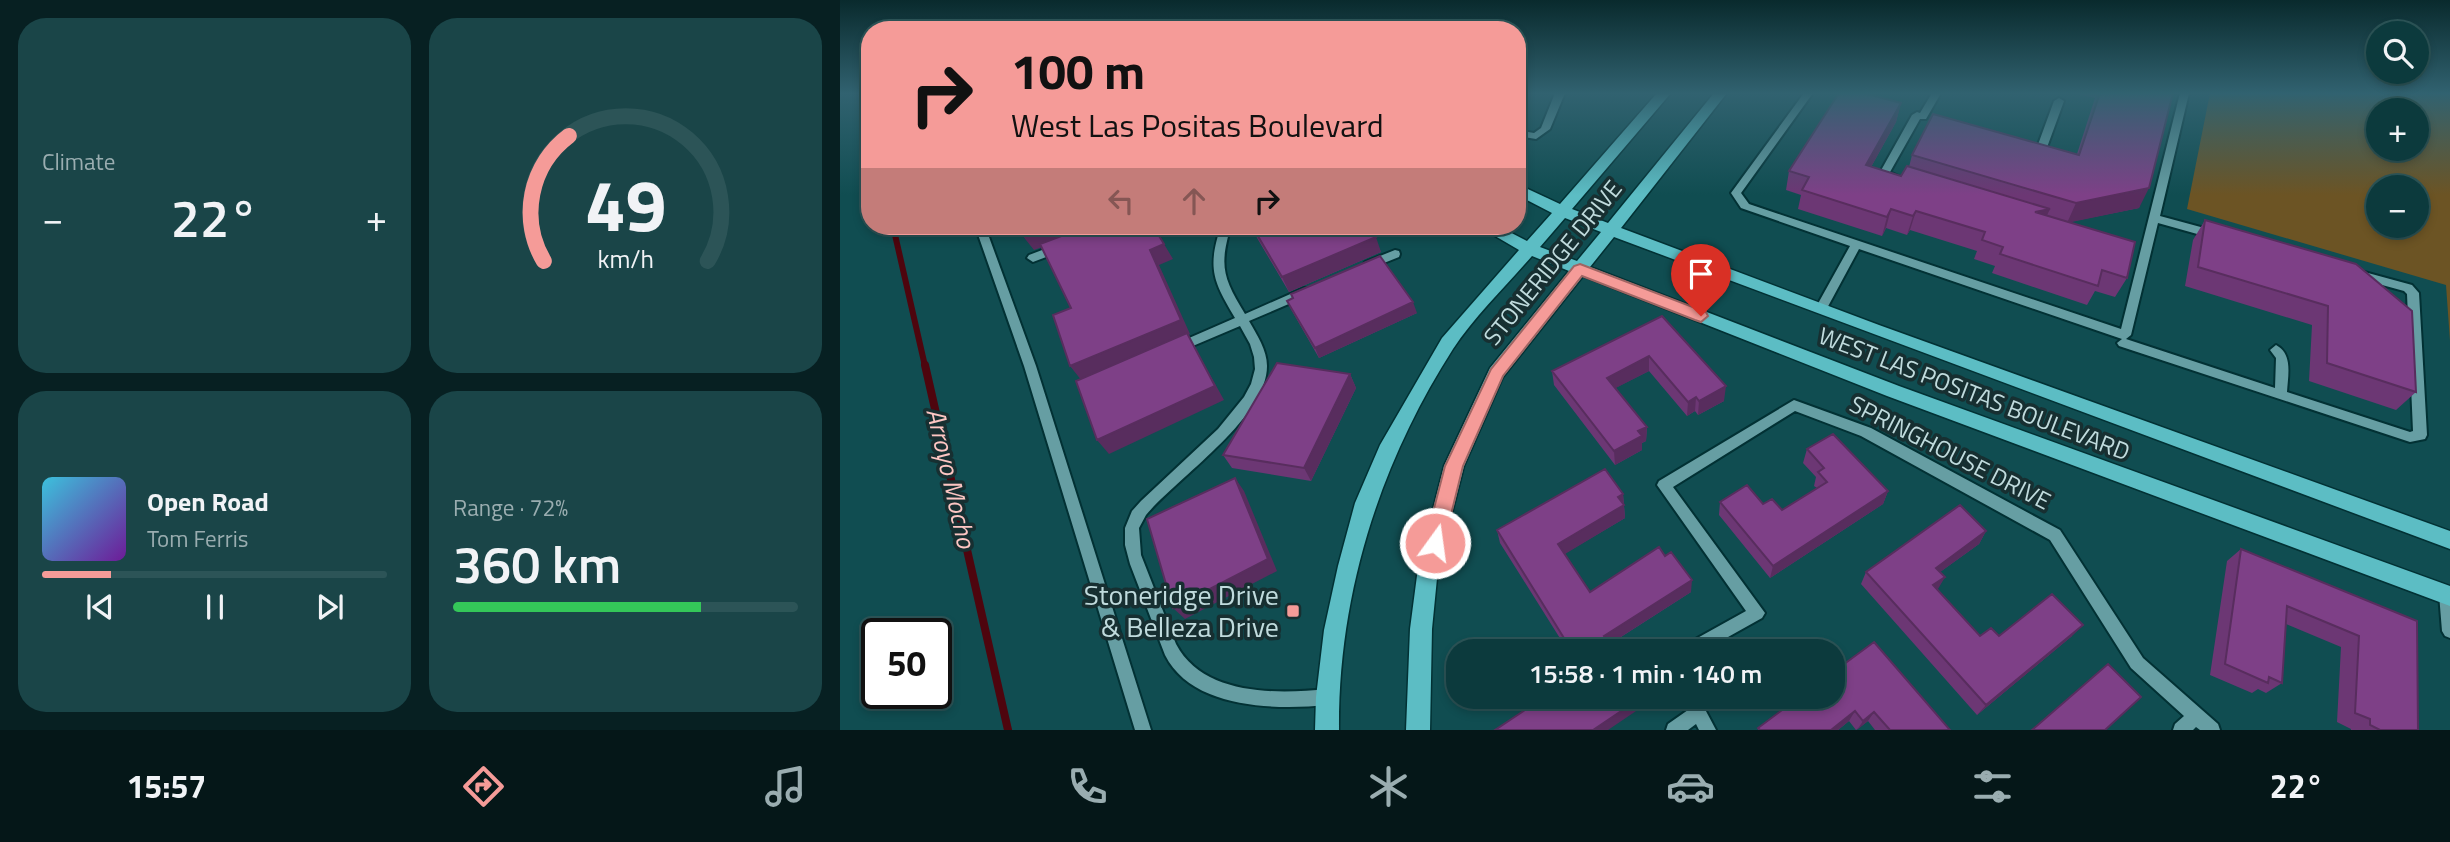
<!DOCTYPE html>
<html lang="en">
<head>
<meta charset="utf-8">
<style>
	body { margin:0; font-family:"Titillium Web",sans-serif; background:#1a4548; color:#f1f3f6; height:100vh; display:flex; flex-direction:column; font-size:26px; white-space:nowrap }
	* { box-sizing:border-box; margin:0 }
	p { font-size:23px; color:#9aadb0 }
	.icon { flex:none; width:38px; height:38px; fill:none; stroke:currentColor; stroke-width:2; stroke-linecap:round; stroke-linejoin:round }
	.map { position:relative; flex:1; overflow:hidden }
	.side { display:flex; flex-direction:column; gap:18px; padding:18px; background:#072022; width:840px }
	.side>* { flex:none }
	.hud { position:absolute; left:21px; top:21px; width:665px; height:214px; border-radius:28px; box-shadow:0 4px 10px #0003,0 0 0 2px #2c5457; background:#f59b98; color:#111; overflow:hidden }
	.controls { position:absolute; left:1526px; top:21px; display:grid; gap:14px }
	.controls a { display:grid; place-items:center; width:63px; height:63px; border-radius:50%; background:#0c3a3d; box-shadow:0 4px 10px #0003,0 0 0 2px #2c5457; font-size:35px }
	.speed { position:absolute; left:21px; top:618px; display:flex; gap:14px; font-size:35px; font-weight:700; text-align:center }
	.speed>* { display:grid; place-content:center; width:91px; height:91px; border-radius:50%; background:#0c3a3d; box-shadow:0 4px 10px #0003,0 0 0 2px #2c5457; line-height:1 }
	.speed .limit { border:4px solid #111; border-radius:10px; background:#fff; color:#111 }
	.pin { position:absolute; display:grid; place-items:center; width:60px; height:60px; color:#fff; margin:-72px -30px; border-radius:50% 50% 50% 0; rotate:-45deg; box-shadow:0 0 7px #0007 }
	.pin .icon { rotate:45deg }
	.me { position:absolute; width:77px; margin:-38px; rotate:14deg; stroke-linejoin:round; filter:drop-shadow(0 0 5px #0008) }
	.turn { display:flex; align-items:center; gap:24px; height:147px; padding:0 35px; font-size:32px }
	.turn .icon { width:91px; height:91px; stroke-width:2.5 }
	.turn b { display:block; font-size:49px; line-height:60px }
	.lanes { display:flex; align-items:center; height:66px; padding:0 35px; background:#0003; justify-content:center; gap:35px; direction:ltr }
	.lanes .off { opacity:.35 }
	.big { font-size:52px; font-weight:600; line-height:1.1 }
	.side .widget { flex:1; display:flex; flex-direction:column; justify-content:center; gap:10px; min-width:0; padding:0 24px; border-radius:28px; background:#1a4548 }
	.side .dial { align-items:center; gap:0 }
	.dial svg { height:182px; overflow:visible; fill:none; stroke:#2c5457; stroke-width:7; stroke-linecap:round; text-anchor:middle }
	.dial text { fill:#f1f3f6; stroke:none }
	.song { display:flex; align-items:center; gap:21px }
	.cover { width:84px; height:84px; border-radius:10px; background:linear-gradient(135deg,hsl(190 70% 55%),hsl(280 70% 35%)) }
	.played { height:7px; border-radius:4px; background:linear-gradient(90deg,#f59b98 20%,#2c5457 20%) }
	.keys { display:flex; justify-content:space-around; direction:ltr }
	.heat { display:flex; justify-content:space-between; align-items:center; font-size:38px; direction:ltr }
	.charge { height:10px; border-radius:5px; background:linear-gradient(90deg,#34c759 72%,#2c5457 0) }
	.side .tiles { flex:1; display:grid; gap:18px; grid-template-columns:repeat(2,1fr) }
	.trip { position:absolute; left:606px; top:639px; width:399px; height:70px; border-radius:28px; background:#0c3a3d; box-shadow:0 4px 10px #0003,0 0 0 2px #2c5457; font-weight:600; line-height:70px; text-align:center }
	.tabs { display:flex; height:112px; justify-content:space-around; align-items:center; background:#051718; color:#9aadb0 }
	.tabs .icon { width:49px; height:49px }
	.tabs .selected { color:#f59b98 }
	.tabs b { font-size:32px; color:#f1f3f6 }
	main { display:flex; flex:1; min-height:0 }
	.map>svg:first-child { display:block }
	.green { fill:#6c5424; fill-rule:evenodd }
	.lines { fill:none; stroke-linecap:round; stroke-linejoin:round }
	.stream-far1 { stroke:#4e050e; stroke-width:6 }
	.stream { stroke:#4e050e; stroke-width:8 }
	.minor-casing { stroke:#023134; stroke-width:4 }
	.major-casing { stroke:#023134; stroke-width:3 }
	.minor { fill:#669ea3; fill-rule:evenodd }
	.major { fill:#5cbdc4; fill-rule:evenodd }
	.wall { fill:#6c3774 }
	.shaded-wall { fill:#582d5e }
	.building { fill:#7e4087; stroke:#582d5e; stroke-width:2 }
	.route { fill:#f59b98; stroke:#9f6563; stroke-width:2 }
	.poi-dot { fill:#f59b98; stroke:#172f31; stroke-width:2.5 }
	.labels { text-anchor:middle; stroke-width:7; stroke-linejoin:round; paint-order:stroke }
	.street-label { font-size:24px; fill:#c0dbdd; stroke:#172f31 }
	.water-label { font-size:26px; font-style:italic; fill:#fdc6c3; stroke:#172f31 }
	.near-poi-label { font-size:28px; fill:#c0dbdd; stroke:#172f31; text-anchor:end }
</style>
</head>
<body>
<main>
<section class="side">
<div class="tiles">
<div class="widget"><p>Climate</p>
<div class="heat"><a>−</a><b class="big">22°</b><a>+</a></div>
</div>
<div class="widget dial"><svg viewBox="0 0 100 80">
<path d="M14 69A42 42 0 1 1 86 69"/>
<path d="M14 69A42 42 0 0 1 25 14" stroke="#f59b98"/>
<text x="50" y="56" font-size="32" font-weight="700">49</text>
<text x="50" y="72" font-size="11">km/h</text>
</svg></div>
<div class="widget">
<div class="song"><i class="cover"></i><div><b>Open Road</b><p>Tom Ferris</p></div></div>
<div class="played"></div>
<div class="keys"><svg class="icon" aria-label="previous" viewBox="0 0 24 24"><path d="M18 5L8 12l10 7zM5 5v14"/></svg><svg class="icon" aria-label="pause" viewBox="0 0 24 24"><path d="M8 5v14M16 5v14"/></svg><svg class="icon" aria-label="next" viewBox="0 0 24 24"><path d="M6 5l10 7-10 7zM19 5v14"/></svg></div>
</div>
<div class="widget"><p>Range · 72%</p><b class="big">360 km</b><div class="charge"></div></div>
</div>
</section>
<div class="map">
<svg width="1610" height="730" viewBox="0 0 1610 730">
	<rect width="100%" height="100%" fill="#104d51"/>
	<path class="green" d="M1370,93H1610V341L1606,285L1347,209ZM1538,110H1577V149H1538ZM1538,187H1577V226H1538Z"/>
	<g class="lines">
		<path class="stream-far1" d="M22,93L30,125
			M53,226L85,366"/>
		<path class="stream" d="M85,365L168,730"/>
		<g class="minor-casing">
			<path id="minor" d="M715,93H725L710,129L696,139L677,136V130L694,133L701,128Z
				M964,93H973L901,193L909,204L1281,329L1340,93H1349L1320,216L1379,232L1380,235L1375,239L1318,223L1291,335L1286,339L1435,388L1436,358L1430,350L1436,345C1453,354 1448,375 1447,392L1570,432L1573,431L1567,294L1564,291L1513,277L1511,274L1517,270L1572,285L1579,293L1587,435L1585,439L1570,442L1279,346L1277,343L1282,339L1019,249L985,312H977L975,309L1010,246L901,208L891,193Z
				M1092,93H1101L1086,119H1080L1050,172L1062,178L1057,181L1040,176L1039,174L1072,115L1077,112L1080,113Z
				M1219,98L1224,101L1206,150L1201,153L1198,152L1196,150L1214,101Z
				M135,226H145L196,366L311,730H295L184,366Z
				M381,226H391C379,266 383,278 405,314L464,288H472L474,291L472,294L409,321C417,335 427,350 427,366C427,418 337,478 306,515L299,528L301,555L336,644C363,696 437,694 487,689L493,691L495,697L493,703L487,705C435,710 352,709 325,655L290,564L285,545V528L292,511L301,501L378,429L404,397L411,384L415,369L414,357L410,344L400,326L341,351L337,353L331,348L333,345L395,318C373,281 367,268 381,226Z
				M218,244L223,248L222,251L193,262L187,258L189,255Z
				M555,250L559,251L560,254L559,257L529,269L523,265L525,262Z
				M954,400L1031,428L1220,530L1303,658L1378,724L1380,730H1360L1356,727L1353,730H1333L1335,724L1344,716L1291,668L1210,540L1021,436L955,411L833,487L925,613L922,618L863,651H840L843,646L906,611L817,485L819,481Z
				M1606,587L1610,589V638L1605,636L1602,631L1599,594L1601,589Z
				M841,696H858L876,730H859L856,724L848,730H826L828,724L848,710Z"/>
		</g>
		<g class="major-casing">
			<path id="major" d="M817,93H831L732,209L768,223L874,93H887L781,228L1039,325L1610,531V549L774,237L750,267L1059,386L1610,586V606L1047,396L743,276L663,377L624,466L598,568L592,629L590,730H566L570,629L578,568L604,466L650,368L729,271L692,256C666,286 635,316 613,349C540,463 498,594 499,730H475L476,697L484,630L498,566L515,503L540,445L602,338L679,250L638,226H658L687,241L712,213L677,195V184L720,204ZM725,218L761,232L737,261L700,247Z"/>
		</g>
		<use href="#minor" class="minor"/>
		<use href="#major" class="major"/>
	</g>
	<path class="wall" d="M1233,93H1333L1299,208L1229,222L1287,278L1275,297L1255,291L1247,305L1152,273L1155,266L1134,259L1137,251L1070,230L1067,235L1046,228L1042,236L958,209L961,195L946,190L949,171L1061,103L1056,122L1031,167L1061,176L1069,167L1072,155L1237,154L1255,98Z
		M1365,220L1516,264L1576,392L1556,410L1469,381L1472,325L1345,286L1353,240Z
		M410,226H528L541,252L449,292Z
		M447,301L577,313L479,358L452,311Z
		M822,316L884,401L858,415L855,411L847,416L809,371L775,388L807,427L806,441L802,443V450L775,465L714,385L712,371Z
		M510,374L516,388L471,481L392,468L383,455Z
		M967,449L1048,491L1043,504L930,578L879,515L880,502L923,504L942,510L977,488L974,486L976,477L963,463Z
		M783,494L785,518L724,554L750,592H851L770,644L774,651H728L660,543L657,530Z
		M1146,531L1139,544L1100,572L1105,577L1096,590L1140,636H1232L1137,715L1021,584L1026,572Z
		M1401,549L1577,621L1578,730H1511V729L1497,722L1501,647L1446,624L1442,683L1426,693L1418,689L1412,693L1370,675L1387,561Z
		M992,696L1110,730H1035L1028,721L1016,730L1009,721L998,730H918V728Z"/>
	<path class="shaded-wall" d="M1061,103L1056,122L1021,185L1026,165Z
		M1309,188L1299,208L1227,223L1236,203Z
		M1051,209L1046,228L1042,236L1047,217Z
		M1210,209L1201,228L1195,212Z
		M1076,211L1070,230L1067,235L1073,216Z
		M209,226H260L194,250L182,235Z
		M536,237L541,252L449,292L442,277Z
		M324,244L333,259L319,265L350,334L348,335L384,400L269,454L257,440L242,381L230,366L310,250Z
		M573,302L577,313L479,358L475,348Z
		M809,356V371L768,392L767,378Z
		M510,374L516,388L471,481L464,468Z
		M886,386L884,401L858,415L859,401Z
		M856,397L855,411L847,416L848,402Z
		M807,427L806,441L802,443V450L775,465L774,451L798,431Z
		M395,478L404,491L437,571L345,619L333,608Z
		M1048,491L1043,504L930,578L933,566Z
		M783,494L785,518L720,557L718,544Z
		M1146,531L1139,544L1089,580L1096,568Z
		M1105,577L1098,589L1086,597L1093,585Z
		M852,580L851,592L765,647L764,636Z
		M1243,625L1232,636L1137,715L1146,705Z
		M799,699V709L768,730H753Z
		M1015,711L1009,721L998,730H991Z
		M1034,712L1028,721L1017,730L1023,721Z"/>
	<path class="building" d="M999,93H1024L1061,103L1026,165L1061,176L1067,166L1210,209L1195,212L1295,242L1287,278L1262,270L1258,286L1160,254L1163,247L1142,240L1145,232L1076,211L1073,216L1051,209L1047,217L962,190L969,177L949,171Z
		M1260,93H1333L1309,188L1236,203L1072,155L1093,114L1239,155Z
		M1365,220L1516,264L1572,311L1576,392L1487,363L1488,306L1358,267Z
		M177,226H209L182,235Z
		M248,226H313L324,244L310,250L341,320L230,366L213,315L231,308L200,244Z
		M412,226H528L536,237L442,277Z
		M540,256L573,302L475,348L447,301L453,298L451,294Z
		M822,316L886,386L859,401L856,397L848,402L809,356L767,378L807,427L798,431L802,436L774,451L712,371Z
		M347,333L375,386L257,440L236,381Z
		M437,363L510,374L464,468L383,455Z
		M993,434L1048,491L933,566L880,502L907,485L923,504L932,499L942,510L987,482L978,472L984,468L967,449Z
		M765,469L783,494L778,497L784,505L718,544L750,592L819,547L825,556L831,552L852,580L764,636L774,651H732L657,530Z
		M395,478L428,559L333,608L307,519Z
		M1120,505L1146,531L1096,568L1105,577L1093,585L1140,636L1151,628L1159,636L1212,594L1243,625L1146,705L1026,572Z
		M1401,549L1577,621L1578,730H1540L1530,725V719L1515,713L1519,636L1447,606L1442,683L1429,677L1428,683L1385,664Z
		M1034,642L1110,730H1050L1034,712L1023,721L1015,711L991,730H920L918,728L961,696H992V673Z
		M1268,664L1301,697L1265,730H1192Z
		M706,696H797L799,699L753,730H655Z"/>
	<linearGradient id="sky" x2="0" y2="1"><stop stop-color="#092a2d"/><stop offset="0.48" stop-color="#316270"/><stop offset="1" stop-color="#316270" stop-opacity="0"/></linearGradient>
	<rect width="1610" height="195" fill="url(#sky)"/>
	<path class="route" d="M740,264L866,312L868,316L861,322L855,320L742,276L663,376L623,466L604,543L601,549L595,551L588,549L585,543L605,466L651,369L734,266Z"/>
	<rect class="poi-dot" x="446" y="604" width="14" height="14" rx="3.5"/>
	<g class="labels">
		<g class="street-label">
			<text transform="translate(713 263) rotate(-51)" y="8">STONERIDGE DRIVE</text>
			<text transform="translate(1134 394) rotate(21)" y="8">WEST LAS POSITAS BOULEVARD</text>
			<text transform="translate(1110 453) rotate(27)" y="8">SPRINGHOUSE DRIVE</text>
		</g>
		<g class="water-label">
			<text transform="translate(111 478) rotate(77)" y="9">Arroyo Mocho</text>
		</g>
		<g class="near-poi-label">
			<text x="439" y="605">Stoneridge Drive<tspan x="439" dy="32">&amp; Belleza Drive</tspan></text>
		</g>
	</g>
</svg>
<div class="controls">
<a><svg class="icon" aria-label="search" viewBox="0 0 24 24"><circle cx="10" cy="10" r="6"/><path d="M15 15l6 6"/></svg></a>
<a>+</a>
<a>−</a>
</div>
<div class="speed"><div class="limit">50</div></div>
<div class="pin" style="left:861px;top:316px;background:#d93025"><svg class="icon" aria-label="arrive" viewBox="0 0 24 24"><path d="M6 21V4h12l-3 4 3 4H6"/></svg></div>
<svg class="me" style="left:595px;top:543px" viewBox="-20 -20 40 40"><circle r="17" fill="#f59b98" stroke="#fff" stroke-width="3"/><path d="M0-11L8 9 0 5-8 9z" fill="#fff"/></svg>
<div class="trip">15:58 · 1 min · 140 m</div>
<div class="hud">
<div class="turn"><svg class="icon" aria-label="right" viewBox="0 0 24 24"><path d="M7 20v-9h11M14 6l5 5-5 5"/></svg><div><b>100 m</b>West Las Positas Boulevard</div></div>
<div class="lanes"><svg class="icon off" aria-label="left" viewBox="0 0 24 24"><path d="M17 20v-9H6M10 6l-5 5 5 5"/></svg><svg class="icon off" aria-label="ahead" viewBox="0 0 24 24"><path d="M12 20V5M6 11l6-6 6 6"/></svg><svg class="icon" aria-label="right" viewBox="0 0 24 24"><path d="M7 20v-9h11M14 6l5 5-5 5"/></svg></div>
</div>
</div>
</main>
<nav class="tabs">
<b>15:57</b>
<svg class="icon selected" aria-label="directions" viewBox="0 0 24 24"><path d="M12 3l9 9-9 9-9-9zM9 14v-3h6M13 9l2 2-2 2"/></svg>
<svg class="icon" aria-label="music" viewBox="0 0 24 24"><path d="M9 18V5l10-2v13"/><circle cx="6" cy="18" r="3"/><circle cx="16" cy="16" r="3"/></svg>
<svg class="icon" aria-label="phone" viewBox="0 0 24 24"><path d="M5 4h4l2 5-3 2q2 4 5 5l2-3 5 2v4C11 20 4 13 5 4z"/></svg>
<svg class="icon" aria-label="climate" viewBox="0 0 24 24"><path d="M12 3v18M4 7l16 10M4 17L20 7"/></svg>
<svg class="icon" aria-label="car" viewBox="0 0 24 24"><path d="M5 17H2v-5l4-1 3-4h7l3 4 3 1v5h-3M9 17h6M6 11h13"/><circle cx="7" cy="17" r="2"/><circle cx="17" cy="17" r="2"/></svg>
<svg class="icon" aria-label="filters" viewBox="0 0 24 24"><path d="M4 7h16M4 17h16"/><circle cx="9" cy="7" r="2"/><circle cx="15" cy="17" r="2"/></svg>
<b>22°</b>
</nav>
</body>
</html>
